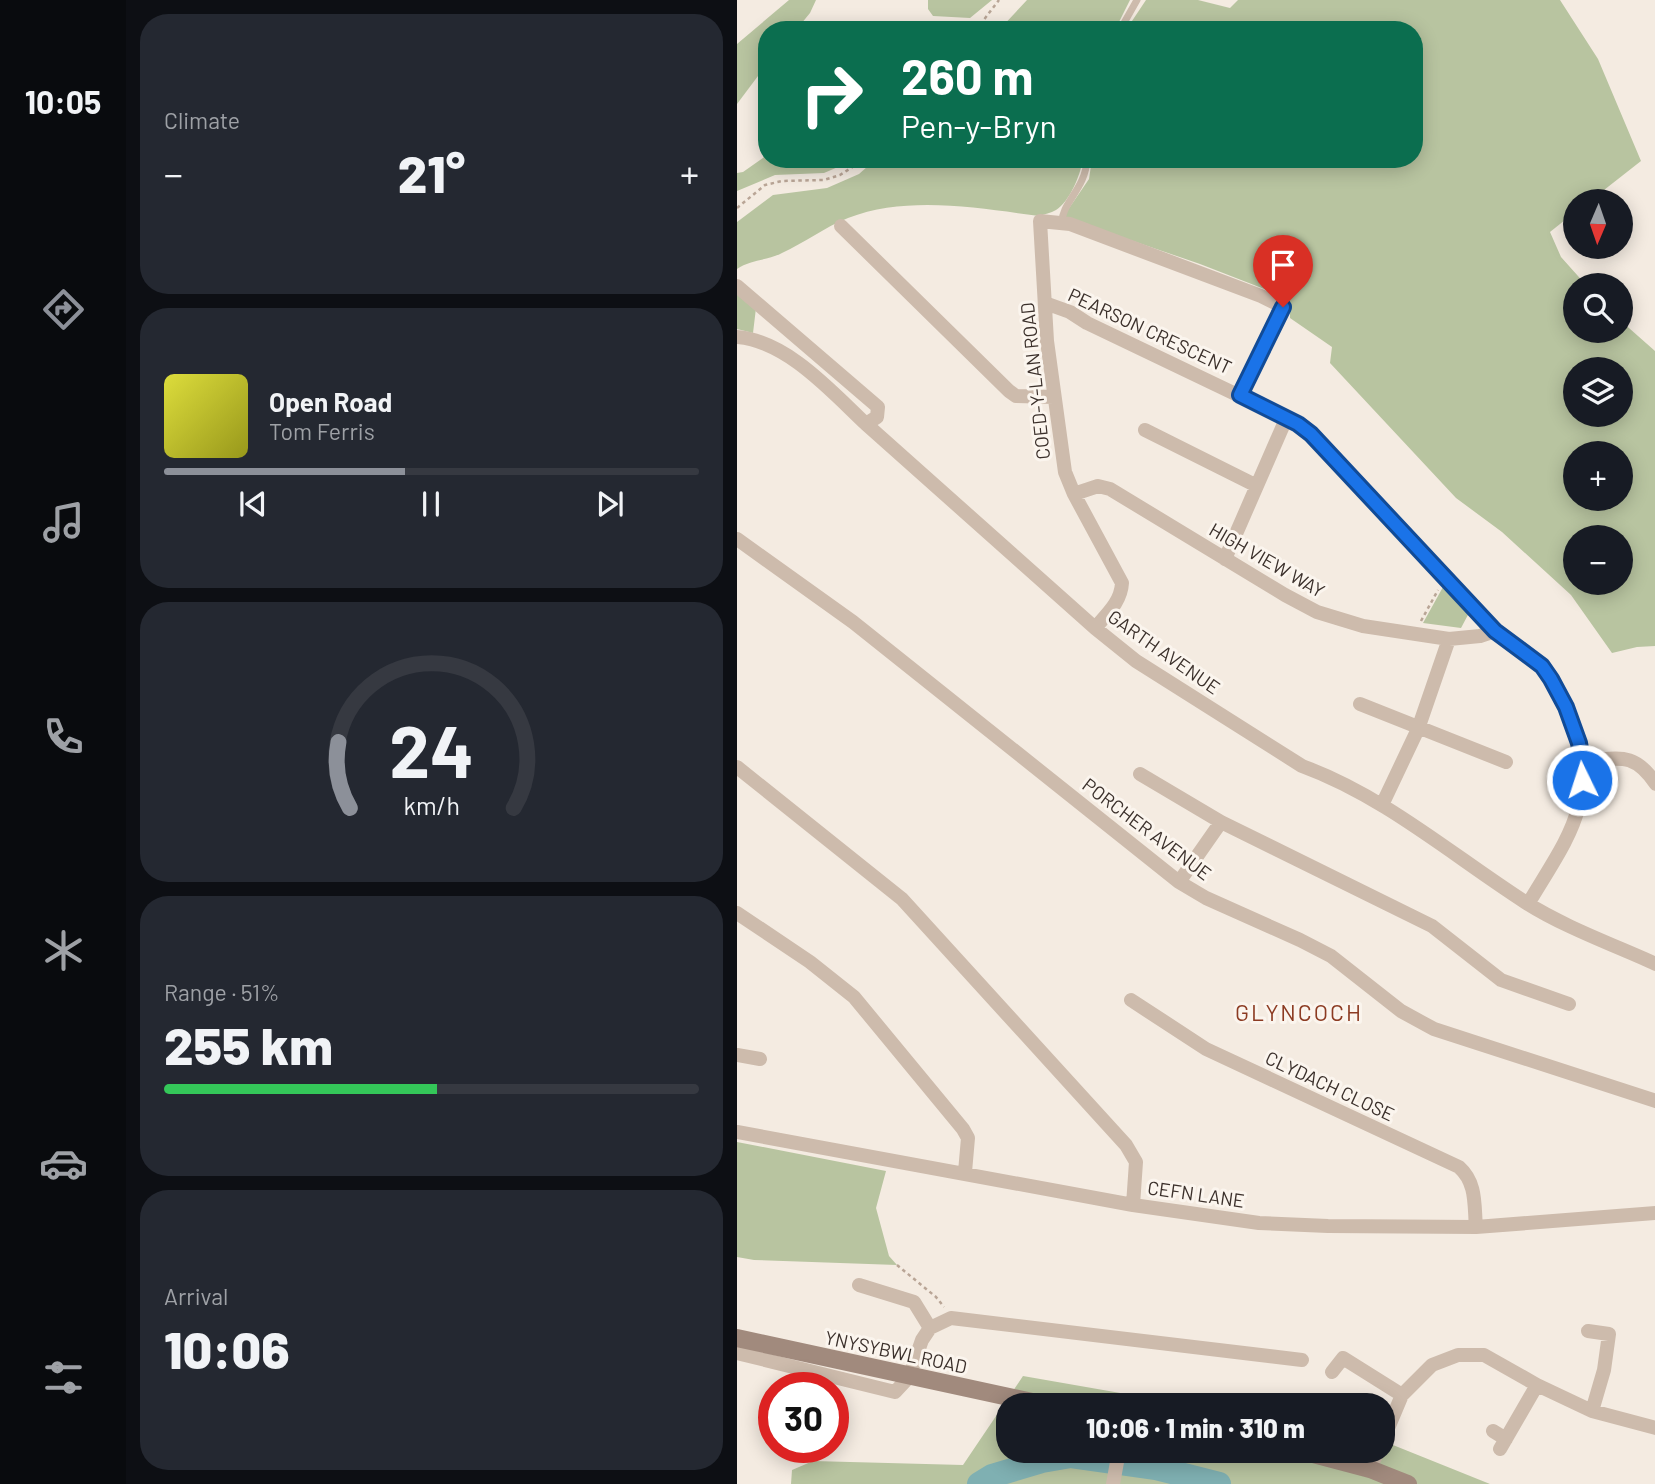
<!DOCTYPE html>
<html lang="en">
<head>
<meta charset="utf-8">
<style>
	body { margin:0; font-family:Barlow,sans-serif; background:#242831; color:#f1f3f6; height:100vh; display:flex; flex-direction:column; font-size:26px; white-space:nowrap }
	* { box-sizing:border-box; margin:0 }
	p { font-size:23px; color:#9ea1a6 }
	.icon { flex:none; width:38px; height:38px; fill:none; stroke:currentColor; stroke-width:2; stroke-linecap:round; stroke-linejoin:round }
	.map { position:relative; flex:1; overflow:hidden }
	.panel { display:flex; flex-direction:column; gap:14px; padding:14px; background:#0d0f14; width:611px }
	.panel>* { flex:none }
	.banner { position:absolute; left:21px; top:21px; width:665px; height:147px; border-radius:28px; box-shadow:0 4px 18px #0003; background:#0b6e4f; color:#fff; overflow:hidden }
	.needle { width:46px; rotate:182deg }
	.buttons { position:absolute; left:826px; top:189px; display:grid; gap:14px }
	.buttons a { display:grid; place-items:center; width:70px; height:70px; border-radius:50%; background:#171b24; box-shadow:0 4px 18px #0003; font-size:35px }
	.speed { position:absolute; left:21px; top:1372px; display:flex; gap:14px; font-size:35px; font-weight:700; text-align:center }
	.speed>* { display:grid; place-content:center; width:91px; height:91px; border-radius:50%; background:#171b24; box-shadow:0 4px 18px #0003; line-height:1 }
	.speed .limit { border:10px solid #d22; background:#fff; color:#111 }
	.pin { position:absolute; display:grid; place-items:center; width:60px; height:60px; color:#fff; margin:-72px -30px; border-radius:50% 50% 50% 0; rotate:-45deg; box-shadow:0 0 7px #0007 }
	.pin .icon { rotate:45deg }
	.me { position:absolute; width:77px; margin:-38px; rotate:356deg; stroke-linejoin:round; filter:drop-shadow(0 0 5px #0008) }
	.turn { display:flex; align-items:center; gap:24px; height:147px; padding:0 28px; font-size:32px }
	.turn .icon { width:91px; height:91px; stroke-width:2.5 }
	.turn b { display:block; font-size:49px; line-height:60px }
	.big { font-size:52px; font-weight:800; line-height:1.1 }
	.panel .tile { flex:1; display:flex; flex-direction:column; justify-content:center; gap:10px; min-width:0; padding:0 24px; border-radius:28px; background:#242831 }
	.panel .dial { align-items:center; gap:0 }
	.dial svg { height:182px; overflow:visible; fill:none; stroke:#363941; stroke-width:7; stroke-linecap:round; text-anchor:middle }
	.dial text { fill:#f1f3f6; stroke:none }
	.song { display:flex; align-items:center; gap:21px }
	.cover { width:84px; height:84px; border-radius:10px; background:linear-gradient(135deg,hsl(60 70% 55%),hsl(60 70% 35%)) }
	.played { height:7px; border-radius:4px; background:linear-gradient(90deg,#8c9099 45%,#363941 45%) }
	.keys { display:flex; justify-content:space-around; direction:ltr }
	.heat { display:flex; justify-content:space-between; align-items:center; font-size:38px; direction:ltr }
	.charge { height:10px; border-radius:5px; background:linear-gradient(90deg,#34c759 51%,#363941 0) }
	.trip { position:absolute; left:259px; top:1393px; width:399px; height:70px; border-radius:28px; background:#171b24; box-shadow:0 4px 18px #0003; font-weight:800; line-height:70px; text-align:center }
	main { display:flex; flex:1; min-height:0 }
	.tabs { display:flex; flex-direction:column; width:126px; justify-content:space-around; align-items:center; background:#090b0e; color:#9ea1a6 }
	.tabs .icon { width:49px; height:49px }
	.tabs .current { color:#8c9099 }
	.tabs b { font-size:32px; color:#f1f3f6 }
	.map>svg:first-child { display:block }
	.green { fill:#b8c4a0; fill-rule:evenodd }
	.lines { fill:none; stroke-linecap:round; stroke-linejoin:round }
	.river { stroke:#7fb0b2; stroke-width:24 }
	.path { stroke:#b9a596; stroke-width:2.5; stroke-dasharray:3.5 3.5; stroke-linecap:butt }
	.service { stroke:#cdbbac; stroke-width:7 }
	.minor { stroke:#cdbbac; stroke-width:14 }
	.secondary { stroke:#a18a7d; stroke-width:18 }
	.route-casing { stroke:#114b97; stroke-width:18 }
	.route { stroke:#1a73e8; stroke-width:12 }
	.labels { text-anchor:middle; stroke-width:6; stroke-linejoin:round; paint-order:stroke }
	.street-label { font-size:19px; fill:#3b302b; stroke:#fbf5ee }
	.quarter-label { font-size:23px; letter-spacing:2px; fill:#8c3b22; stroke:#fbf5ee }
</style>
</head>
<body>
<main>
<nav class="tabs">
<b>10:05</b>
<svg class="icon current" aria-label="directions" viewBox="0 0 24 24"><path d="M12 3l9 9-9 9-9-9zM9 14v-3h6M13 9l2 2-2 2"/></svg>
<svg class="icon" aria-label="music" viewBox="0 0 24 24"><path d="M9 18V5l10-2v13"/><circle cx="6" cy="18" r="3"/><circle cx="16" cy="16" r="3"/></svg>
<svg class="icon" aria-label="phone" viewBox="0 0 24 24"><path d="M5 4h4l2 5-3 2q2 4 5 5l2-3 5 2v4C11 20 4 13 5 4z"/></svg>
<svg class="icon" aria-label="climate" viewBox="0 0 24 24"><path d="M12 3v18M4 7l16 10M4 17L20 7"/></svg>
<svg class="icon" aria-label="car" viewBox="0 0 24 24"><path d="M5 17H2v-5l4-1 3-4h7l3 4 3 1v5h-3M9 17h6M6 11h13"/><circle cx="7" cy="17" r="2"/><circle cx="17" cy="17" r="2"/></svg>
<svg class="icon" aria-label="filters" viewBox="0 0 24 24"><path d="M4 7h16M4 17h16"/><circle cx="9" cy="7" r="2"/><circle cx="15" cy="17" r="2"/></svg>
</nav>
<section class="panel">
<div class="tile"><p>Climate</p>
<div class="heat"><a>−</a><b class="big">21°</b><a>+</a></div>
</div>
<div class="tile">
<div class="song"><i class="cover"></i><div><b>Open Road</b><p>Tom Ferris</p></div></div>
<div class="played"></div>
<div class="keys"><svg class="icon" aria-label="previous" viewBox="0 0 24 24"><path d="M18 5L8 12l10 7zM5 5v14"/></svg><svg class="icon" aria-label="pause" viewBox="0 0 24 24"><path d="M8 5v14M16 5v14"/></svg><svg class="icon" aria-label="next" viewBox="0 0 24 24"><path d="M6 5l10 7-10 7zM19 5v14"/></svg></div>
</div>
<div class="tile dial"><svg viewBox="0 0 100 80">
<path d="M14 69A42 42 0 1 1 86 69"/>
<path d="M14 69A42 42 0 0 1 9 40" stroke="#8c9099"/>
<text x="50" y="56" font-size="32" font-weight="700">24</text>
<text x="50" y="72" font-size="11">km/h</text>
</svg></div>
<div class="tile"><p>Range · 51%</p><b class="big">255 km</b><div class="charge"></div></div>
<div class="tile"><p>Arrival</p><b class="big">10:06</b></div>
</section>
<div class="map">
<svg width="919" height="1484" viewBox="0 0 919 1484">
	<rect width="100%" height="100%" fill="#f4ebe1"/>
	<path class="green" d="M52,0H79L73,13L59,30H30V64L0,104V44Z
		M191,0H255L233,18L196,16L191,9Z
		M290,0H393L378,30H262Z
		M409,0H461L493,8L501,0H823L861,59L904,161L853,201H838V212L813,232L824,257L849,285H838V331H884V321L918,351V646L900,647L875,653L834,595L765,532L719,498L593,363L595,347L553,318V305L535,292L463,264L326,217L352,179L355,159H677V30H389ZM838,369H884V415H838ZM838,453H884V499H838ZM838,537H884V583H838Z
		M30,155V159H111L101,167L87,173L38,175L0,191V173L6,172Z
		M139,159H346C343,176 333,201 319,210C314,213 307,214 302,216C241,208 171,195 111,218C88,227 67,243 45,253C30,261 14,259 0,269V222L36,195L90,188L122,174Z
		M0,291L19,308L16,333L0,329Z
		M706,587L732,613L724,628L686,623Z
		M0,1142L149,1171L139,1208L152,1256L160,1265L17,1260L0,1257Z
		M286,1376L452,1405H271V1451H646V1441L753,1484H54L55,1470L76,1461L226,1465Z"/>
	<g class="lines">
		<path class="river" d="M242,1484L255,1476L305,1461L334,1456L419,1468L482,1484"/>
		<path class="path" d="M239,30L262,0
			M0,208L28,185L45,181L87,180L103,175L128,159
			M684,621L701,590
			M160,1265L199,1297L207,1307"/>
		<path class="service" d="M383,30L400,0
			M325,223C324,203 349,189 350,159"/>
		<path class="minor" d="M104,226L272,391L279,396L317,397
			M0,286L141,407L140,417L129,424L358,628L399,661L565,766C647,796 715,855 788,902C825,926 877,945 919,964
			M308,303L333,312L350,323L561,424L574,434C630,493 686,553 741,612C747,618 753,625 759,631C774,644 792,653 805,667C818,680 826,701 833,718C863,802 832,835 791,904
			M0,337C50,341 94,391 129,424
			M408,430L518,485
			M337,494L361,486L373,489L548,595L580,612L626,626L712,639L743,636L758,631
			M0,539L116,622L442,882L469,898L563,940L594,956L664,1011L697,1029L919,1101
			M488,559L549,419
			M358,628C370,614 384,602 385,583L337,494L328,472L310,341L303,221L333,224L524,296L546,307L504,395
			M623,704L769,762
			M845,761C881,759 896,750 919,784
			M0,767L165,899L389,1145L399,1162L396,1205
			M403,774L484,822L695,926L764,980L832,1004
			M645,805L681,729L712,639
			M442,882L484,822
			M0,913L73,962L117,997L226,1129L231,1138L228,1172
			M394,1000L469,1049L722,1167C740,1183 737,1205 739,1227
			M0,1055L23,1059
			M0,1132L396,1205L522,1223L591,1226L739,1227L919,1213
			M122,1285L177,1302L193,1328
			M851,1331L872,1334L867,1370L855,1411
			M0,1353L158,1392L172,1377L185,1340L193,1328L214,1318L565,1360
			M595,1372L606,1358L665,1395
			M800,1385L855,1411L919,1428
			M756,1431L769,1439
			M646,1440L665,1395L695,1365L721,1355H747L800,1385L763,1449
			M633,1469L641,1451
			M376,1484L382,1451"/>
		<path class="secondary" d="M0,1338L309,1405
			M565,1451L633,1469L671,1484"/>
	</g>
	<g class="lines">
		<g class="route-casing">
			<path id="route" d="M546,307L503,395L561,424L574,434L758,631L805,666L814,679L829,707L842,743L845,761V780"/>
		</g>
		<use href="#route" class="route"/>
	</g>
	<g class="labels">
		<g class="street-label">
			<text transform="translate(413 331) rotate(25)" y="7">PEARSON CRESCENT</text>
			<text transform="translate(298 381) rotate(-96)" y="7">COED-Y-LAN ROAD</text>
			<text transform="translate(530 560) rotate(30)" y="7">HIGH VIEW WAY</text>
			<text transform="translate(427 652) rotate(35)" y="7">GARTH AVENUE</text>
			<text transform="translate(410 829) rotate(37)" y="7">PORCHER AVENUE</text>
			<text transform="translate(593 1086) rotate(25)" y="7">CLYDACH CLOSE</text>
			<text transform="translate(459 1194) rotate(8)" y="7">CEFN LANE</text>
			<text transform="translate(159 1352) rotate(12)" y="7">YNYSYBWL ROAD</text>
		</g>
		<g class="quarter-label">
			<text x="562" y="1021">GLYNCOCH</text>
		</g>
	</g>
</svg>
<div class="buttons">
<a><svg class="needle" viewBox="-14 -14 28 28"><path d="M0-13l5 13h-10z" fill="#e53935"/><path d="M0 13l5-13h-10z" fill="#9ea1a6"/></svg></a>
<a><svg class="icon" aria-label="search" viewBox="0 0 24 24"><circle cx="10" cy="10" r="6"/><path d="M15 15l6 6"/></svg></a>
<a><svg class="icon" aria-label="layers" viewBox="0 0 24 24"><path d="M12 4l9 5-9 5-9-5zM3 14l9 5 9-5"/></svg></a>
<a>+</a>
<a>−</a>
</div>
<div class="speed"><div class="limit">30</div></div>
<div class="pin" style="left:546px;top:307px;background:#d93025"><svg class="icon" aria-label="arrive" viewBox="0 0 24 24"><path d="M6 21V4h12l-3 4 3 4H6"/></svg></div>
<svg class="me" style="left:845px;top:780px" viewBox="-20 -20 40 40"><circle r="17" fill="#1a73e8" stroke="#fff" stroke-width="3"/><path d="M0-11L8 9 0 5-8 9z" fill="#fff"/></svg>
<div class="trip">10:06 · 1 min · 310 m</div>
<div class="banner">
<div class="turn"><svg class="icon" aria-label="right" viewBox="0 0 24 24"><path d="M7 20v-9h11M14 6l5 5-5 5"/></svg><div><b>260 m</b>Pen-y-Bryn</div></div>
</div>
</div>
</main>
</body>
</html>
